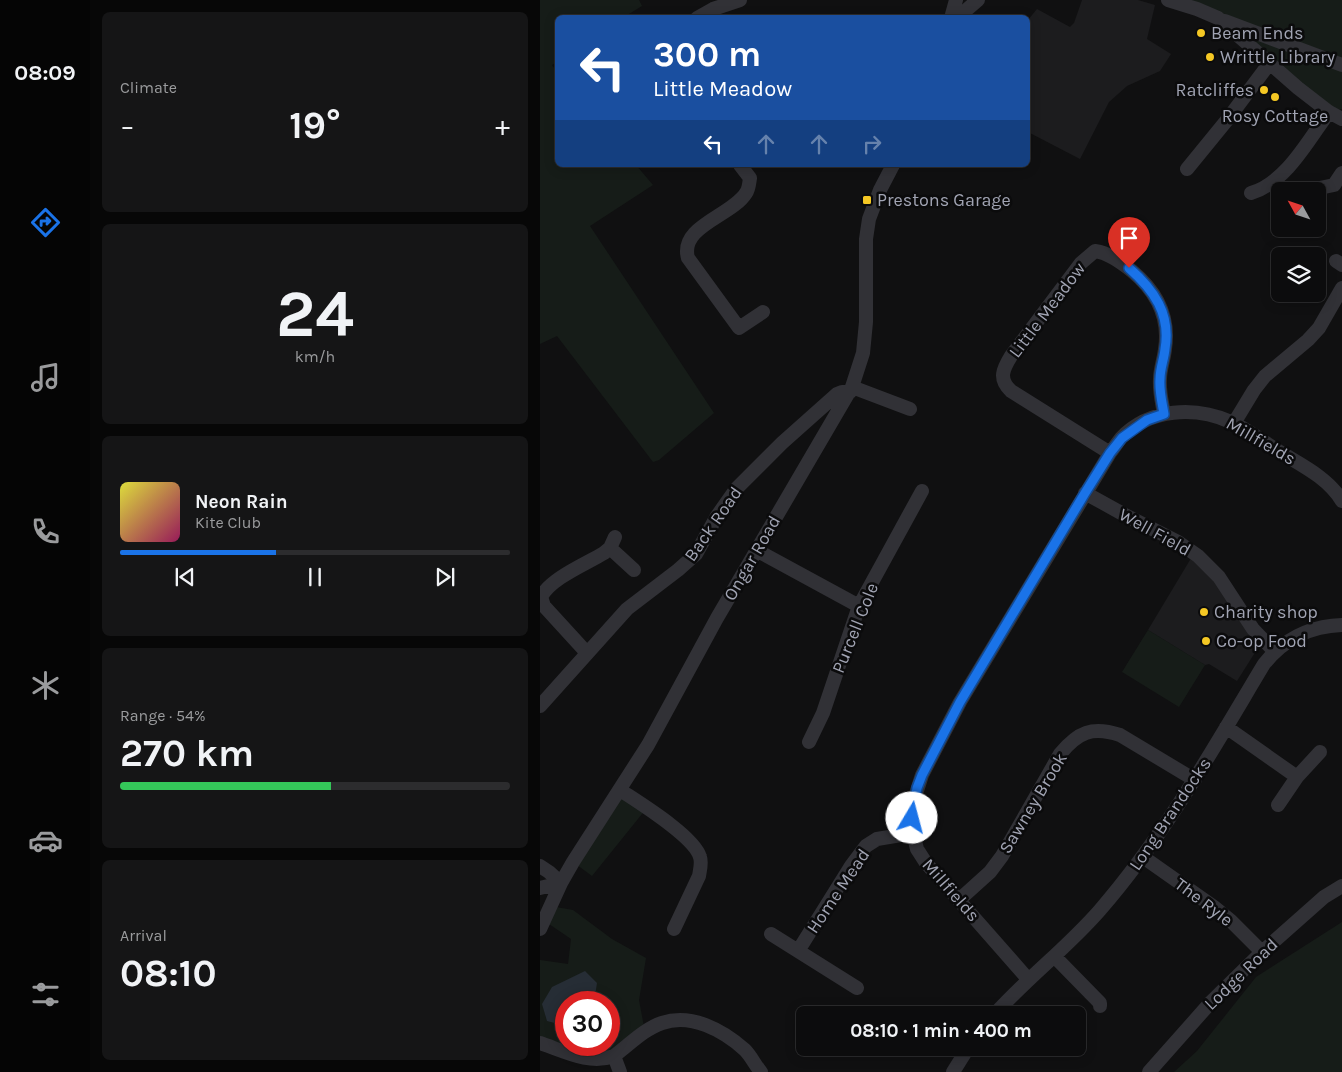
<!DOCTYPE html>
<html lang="en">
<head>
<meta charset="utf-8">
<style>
	body { margin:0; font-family:Karla,sans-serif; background:#151516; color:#f1f3f6; height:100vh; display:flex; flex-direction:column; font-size:19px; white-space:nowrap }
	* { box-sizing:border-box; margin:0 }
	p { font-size:16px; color:#9a9b9d }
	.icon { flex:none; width:28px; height:28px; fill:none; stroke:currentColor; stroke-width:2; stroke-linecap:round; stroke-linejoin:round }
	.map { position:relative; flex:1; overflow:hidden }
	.panel { display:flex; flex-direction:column; gap:12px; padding:12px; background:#070707; width:450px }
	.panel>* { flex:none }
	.hud { position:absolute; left:15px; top:15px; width:475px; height:152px; border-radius:8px; box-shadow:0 2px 12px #0003,0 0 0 1px #2c2c2e; background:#1a4fa0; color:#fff; overflow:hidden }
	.needle { width:32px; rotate:310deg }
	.tools { position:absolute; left:731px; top:182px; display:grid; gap:10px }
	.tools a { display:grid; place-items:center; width:55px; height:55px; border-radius:8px; background:#0c0c0d; box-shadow:0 2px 12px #0003,0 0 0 1px #2c2c2e; font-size:25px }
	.speed { position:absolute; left:15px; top:991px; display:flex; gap:10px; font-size:25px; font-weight:700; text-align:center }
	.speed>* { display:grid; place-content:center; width:65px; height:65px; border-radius:50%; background:#0c0c0d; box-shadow:0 2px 12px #0003,0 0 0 1px #2c2c2e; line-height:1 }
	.speed .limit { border:8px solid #d22; background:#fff; color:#111 }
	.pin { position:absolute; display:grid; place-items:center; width:42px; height:42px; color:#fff; margin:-51px -21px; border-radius:50% 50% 50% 0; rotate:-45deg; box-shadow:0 0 5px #0007 }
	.pin .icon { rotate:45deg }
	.me { position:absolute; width:55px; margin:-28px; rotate:8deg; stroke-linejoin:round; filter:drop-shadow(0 0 4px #0008) }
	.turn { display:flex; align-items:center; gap:18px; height:105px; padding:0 15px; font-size:22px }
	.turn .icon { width:65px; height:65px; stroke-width:2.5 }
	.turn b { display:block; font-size:35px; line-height:42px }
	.lanes { display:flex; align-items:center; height:48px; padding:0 15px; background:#0003; justify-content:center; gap:25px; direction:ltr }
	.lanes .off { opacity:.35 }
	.big { font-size:38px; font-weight:700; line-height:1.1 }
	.panel .card { flex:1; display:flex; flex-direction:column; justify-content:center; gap:8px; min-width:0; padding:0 18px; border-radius:8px; background:#151516 }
	.panel .dial { align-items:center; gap:0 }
	.dial b { font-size:65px; line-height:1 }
	.song { display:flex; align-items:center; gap:15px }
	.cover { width:60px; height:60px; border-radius:8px; background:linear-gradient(135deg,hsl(60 70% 55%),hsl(330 70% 35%)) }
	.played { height:5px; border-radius:2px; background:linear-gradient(90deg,#1a73e8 40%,#2c2c2e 40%) }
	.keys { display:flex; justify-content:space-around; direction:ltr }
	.heat { display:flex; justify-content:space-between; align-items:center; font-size:28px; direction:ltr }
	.charge { height:8px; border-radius:4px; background:linear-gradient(90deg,#34c759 54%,#2c2c2e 0) }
	.trip { position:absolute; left:256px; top:1006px; width:290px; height:50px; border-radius:8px; background:#0c0c0d; box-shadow:0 2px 12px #0003,0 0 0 1px #2c2c2e; font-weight:700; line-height:50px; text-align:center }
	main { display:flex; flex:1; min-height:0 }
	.tabs { display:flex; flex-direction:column; width:90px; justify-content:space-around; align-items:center; background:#050505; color:#9a9b9d }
	.tabs .icon { width:35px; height:35px }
	.tabs .current { color:#1a73e8 }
	.tabs b { font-size:22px; color:#f1f3f6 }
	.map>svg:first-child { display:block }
	.built { fill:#1c1c1e }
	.green { fill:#161c18; fill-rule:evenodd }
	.water { fill:#262d35 }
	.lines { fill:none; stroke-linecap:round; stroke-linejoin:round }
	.minor { stroke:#313136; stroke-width:14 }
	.route-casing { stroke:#114b97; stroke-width:12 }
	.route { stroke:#1a73e8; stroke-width:9 }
	.poi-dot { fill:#f5c824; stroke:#0b0b0c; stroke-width:2 }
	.labels { text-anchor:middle; stroke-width:5; stroke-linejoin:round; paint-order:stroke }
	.poi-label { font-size:18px; fill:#a1a4b3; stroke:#0b0b0c; text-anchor:start }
	.street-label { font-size:18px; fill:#a1a4b3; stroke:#0b0b0c }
</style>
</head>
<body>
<main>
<nav class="tabs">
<b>08:09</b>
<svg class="icon current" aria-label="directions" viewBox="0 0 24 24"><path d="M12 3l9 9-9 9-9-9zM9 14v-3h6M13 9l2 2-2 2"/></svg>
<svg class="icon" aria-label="music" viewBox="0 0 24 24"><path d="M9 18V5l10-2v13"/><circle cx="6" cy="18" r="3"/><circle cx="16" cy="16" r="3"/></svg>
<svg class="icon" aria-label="phone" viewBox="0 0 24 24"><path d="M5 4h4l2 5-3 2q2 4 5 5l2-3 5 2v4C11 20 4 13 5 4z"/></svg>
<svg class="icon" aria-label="climate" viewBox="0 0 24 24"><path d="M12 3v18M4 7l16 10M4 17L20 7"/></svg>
<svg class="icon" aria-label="car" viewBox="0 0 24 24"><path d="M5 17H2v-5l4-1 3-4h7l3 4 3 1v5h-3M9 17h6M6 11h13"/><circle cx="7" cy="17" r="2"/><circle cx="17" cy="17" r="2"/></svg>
<svg class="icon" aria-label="filters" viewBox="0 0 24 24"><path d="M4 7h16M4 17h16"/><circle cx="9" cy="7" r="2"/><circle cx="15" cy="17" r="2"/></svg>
</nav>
<section class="panel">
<div class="card"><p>Climate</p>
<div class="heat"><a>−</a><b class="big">19°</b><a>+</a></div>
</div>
<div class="card dial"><b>24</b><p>km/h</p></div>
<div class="card">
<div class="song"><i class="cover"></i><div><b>Neon Rain</b><p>Kite Club</p></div></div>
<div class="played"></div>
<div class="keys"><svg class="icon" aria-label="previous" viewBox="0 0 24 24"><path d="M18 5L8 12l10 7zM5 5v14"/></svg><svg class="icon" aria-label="pause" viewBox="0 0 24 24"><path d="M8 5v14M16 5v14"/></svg><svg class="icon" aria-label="next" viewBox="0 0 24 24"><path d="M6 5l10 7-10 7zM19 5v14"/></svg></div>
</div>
<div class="card"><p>Range · 54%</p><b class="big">270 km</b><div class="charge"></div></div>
<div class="card"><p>Arrival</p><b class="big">08:10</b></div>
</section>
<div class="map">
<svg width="802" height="1072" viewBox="0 0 802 1072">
	<rect width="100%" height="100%" fill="#101011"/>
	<path class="built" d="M542,0H598L615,5L607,39L631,54L620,71L587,86L569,102L540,159L488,132V20L497,9L530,27L534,23Z
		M653,555L675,578L721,643L697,681L669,664L665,665L608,630Z"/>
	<path class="green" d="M0,0H99L102,6L84,17L18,18L17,62L12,65L17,72L18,165H96L113,185L50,226L174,413L119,460L113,462L17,336L0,344Z
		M643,0H802V109L797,110Z
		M608,630L665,665L639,707L582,672Z
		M80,790L106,809L52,876L33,862Z
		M16,907L33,910L72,939L106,958L99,1000L105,1032L64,1056L43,1052L0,1039V960L28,964L31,939L9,924ZM26,1002H69V1045H26Z
		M802,922V1072H634L657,1051L716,977Z"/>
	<path class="water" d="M45,971L57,983L54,1002H26V1026L7,1021L2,1004L12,987Z"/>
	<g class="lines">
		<path class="minor" d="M628,0L657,9L678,18L758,88L789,112L802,119
			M157,18L173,9L200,0
			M411,18L416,0
			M417,18L438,0
			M685,21L802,65
			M200,165L210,178C209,184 209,189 206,193C192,216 139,226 148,258L199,328L223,312
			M647,169L687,120L729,64
			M769,191L770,190L794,185L802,173
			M711,193C746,183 769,139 789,112
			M796,261L802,265
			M312,387L370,409
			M694,423L714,390L725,376L768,340L779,328L802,288
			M570,453L471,391C458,379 463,369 471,356L541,263L555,251C569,253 581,262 592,271C616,291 630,317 625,349C624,359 620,369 620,379C619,391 622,402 624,414
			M545,493L583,514L638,542L658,556L679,577L713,629L734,651
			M70,548L94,570
			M216,550L319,606
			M47,653L4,606L1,597C11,578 46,564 64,553L70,548L75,537
			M0,706L87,609L138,570L156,554L177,516L196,489L242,443L297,394L302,392H310
			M686,727L757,777L780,752
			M269,742L283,713L319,606L382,491
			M80,790C98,802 154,836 160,857C162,863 160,870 159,876L134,929
			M738,805L757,777
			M603,857L674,907L691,921L722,952
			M0,866L9,872L21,883
			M0,888L21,883
			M419,900L450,872L462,856L520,754C538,732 552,726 580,735L655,780
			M0,929L21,883L33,862L108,745L177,618L312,387L323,353L326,322V239L329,219L340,190L353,165
			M231,934L317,988
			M258,951L311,866L326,846L337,839L373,833
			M515,957L560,1003V1006
			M488,979L386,863L377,849L373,833V803L382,775L420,702L570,453C574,448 577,443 581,438C610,408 655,406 691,422C707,429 725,443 740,452C763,466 788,478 802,501
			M454,1015C487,978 527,948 560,910C625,835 673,749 724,664C744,639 770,626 802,625
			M0,1043C24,1051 49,1065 74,1056L80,1072
			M74,1056C89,1045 104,1029 122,1023C151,1013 183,1030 205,1050C211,1056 215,1065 221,1072
			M413,1072L428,1048
			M609,1072L671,1002L722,952L784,897L802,886"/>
	</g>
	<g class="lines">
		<g class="route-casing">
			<path id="route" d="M372,818L377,788L382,775L420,702L545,493L570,453L582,438L607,420L624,414C622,402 619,391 620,379C620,369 624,359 625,349C631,314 614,290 589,268"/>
		</g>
		<use href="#route" class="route"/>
	</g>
	<g class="poi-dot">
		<circle cx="661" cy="33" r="5"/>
		<circle cx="670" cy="57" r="5"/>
		<circle cx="724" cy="90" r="5"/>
		<circle cx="735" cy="97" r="5"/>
		<rect x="322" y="195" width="10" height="10" rx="2.5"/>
		<circle cx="664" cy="612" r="5"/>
		<circle cx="666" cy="641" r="5"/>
	</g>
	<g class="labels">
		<g class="poi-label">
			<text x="671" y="39">Beam Ends</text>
			<text x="680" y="63">Writtle Library</text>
			<text x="714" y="96" text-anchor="end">Ratcliffes</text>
			<text x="735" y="122" text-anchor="middle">Rosy Cottage</text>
			<text x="337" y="206">Prestons Garage</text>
			<text x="674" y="618">Charity shop</text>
			<text x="676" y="647">Co-op Food</text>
		</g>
		<g class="street-label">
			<text transform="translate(507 310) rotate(-53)" y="6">Little Meadow</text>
			<text transform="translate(721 441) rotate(30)" y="6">Millfields</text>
			<text transform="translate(173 524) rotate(-55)" y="6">Back Road</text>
			<text transform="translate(615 532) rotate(29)" y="6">Well Field</text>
			<text transform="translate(212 558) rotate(-60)" y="6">Ongar Road</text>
			<text transform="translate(315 628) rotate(-68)" y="6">Purcell Cole</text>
			<text transform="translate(493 803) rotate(-59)" y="6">Sawney Brook</text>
			<text transform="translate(630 814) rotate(-56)" y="6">Long Brandocks</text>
			<text transform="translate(411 890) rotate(49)" y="6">Millfields</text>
			<text transform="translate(298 891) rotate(-56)" y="6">Home Mead</text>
			<text transform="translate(664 902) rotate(37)" y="6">The Ryle</text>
			<text transform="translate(701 974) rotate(-44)" y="6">Lodge Road</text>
		</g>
	</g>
</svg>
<div class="tools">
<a><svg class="needle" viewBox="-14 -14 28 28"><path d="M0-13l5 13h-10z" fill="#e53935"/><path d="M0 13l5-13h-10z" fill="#9a9b9d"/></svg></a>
<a><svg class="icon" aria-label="layers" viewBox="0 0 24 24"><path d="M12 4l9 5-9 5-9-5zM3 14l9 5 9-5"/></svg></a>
</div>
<div class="speed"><div class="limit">30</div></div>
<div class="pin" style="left:589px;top:268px;background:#d93025"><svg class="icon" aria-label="arrive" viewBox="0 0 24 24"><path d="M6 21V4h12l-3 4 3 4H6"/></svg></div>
<svg class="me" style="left:372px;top:818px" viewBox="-20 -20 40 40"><circle r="19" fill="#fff"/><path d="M0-13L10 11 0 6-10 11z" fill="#1a73e8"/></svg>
<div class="trip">08:10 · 1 min · 400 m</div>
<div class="hud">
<div class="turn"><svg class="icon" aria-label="left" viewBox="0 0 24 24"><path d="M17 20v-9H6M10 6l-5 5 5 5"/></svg><div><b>300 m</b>Little Meadow</div></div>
<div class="lanes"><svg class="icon" aria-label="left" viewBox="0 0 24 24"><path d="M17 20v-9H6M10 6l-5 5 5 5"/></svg><svg class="icon off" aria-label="ahead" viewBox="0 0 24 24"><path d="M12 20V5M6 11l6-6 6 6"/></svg><svg class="icon off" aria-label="ahead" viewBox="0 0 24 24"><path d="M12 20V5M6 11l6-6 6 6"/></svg><svg class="icon off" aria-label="right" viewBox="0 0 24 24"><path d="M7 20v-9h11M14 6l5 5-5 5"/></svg></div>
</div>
</div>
</main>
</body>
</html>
